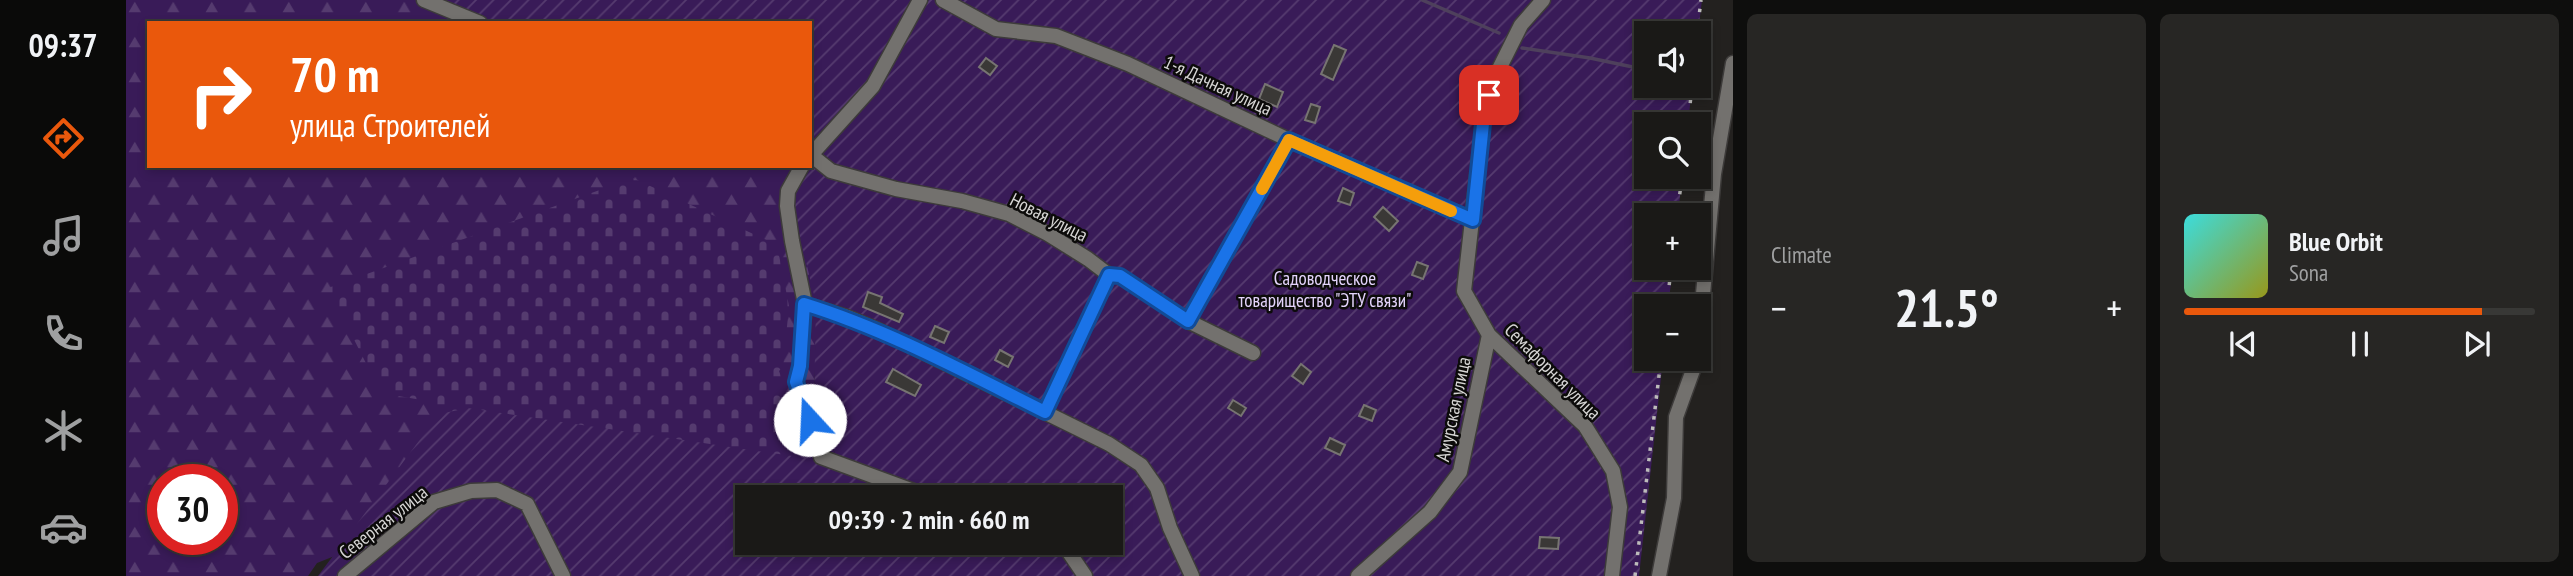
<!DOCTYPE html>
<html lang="en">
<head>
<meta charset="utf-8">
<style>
	body { margin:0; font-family:"PT Sans Narrow",sans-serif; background:#272624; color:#f1f3f6; height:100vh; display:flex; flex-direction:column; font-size:26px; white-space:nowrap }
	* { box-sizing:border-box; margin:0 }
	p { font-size:23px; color:#9fa0a1 }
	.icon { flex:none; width:38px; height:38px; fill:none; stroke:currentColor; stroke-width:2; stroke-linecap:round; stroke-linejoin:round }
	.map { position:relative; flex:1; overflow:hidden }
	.side { display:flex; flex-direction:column; gap:14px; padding:14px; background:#0e0e0d; width:840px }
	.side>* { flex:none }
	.top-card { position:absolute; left:21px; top:21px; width:665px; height:147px; border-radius:0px; box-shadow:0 4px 10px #0003,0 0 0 2px #383836; background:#ea580c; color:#fff; overflow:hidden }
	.buttons { position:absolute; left:1508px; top:21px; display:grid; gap:14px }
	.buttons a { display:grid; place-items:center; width:77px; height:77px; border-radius:0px; background:#1a1917; box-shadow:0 4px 10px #0003,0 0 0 2px #383836; font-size:35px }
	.speed { position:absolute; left:21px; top:464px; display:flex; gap:14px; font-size:35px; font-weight:700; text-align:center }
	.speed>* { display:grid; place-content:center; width:91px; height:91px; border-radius:50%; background:#1a1917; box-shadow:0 4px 10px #0003,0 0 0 2px #383836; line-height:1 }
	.speed .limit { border:10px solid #d22; background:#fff; color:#111 }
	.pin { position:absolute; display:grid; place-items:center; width:60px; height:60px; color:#fff; margin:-30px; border-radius:14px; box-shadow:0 4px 10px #0006 }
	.me { position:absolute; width:77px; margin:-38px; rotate:340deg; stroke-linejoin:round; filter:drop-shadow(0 0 5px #0008) }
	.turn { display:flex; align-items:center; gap:24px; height:147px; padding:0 28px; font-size:32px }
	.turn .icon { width:91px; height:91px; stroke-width:2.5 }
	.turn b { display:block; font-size:49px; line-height:60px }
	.big { font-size:52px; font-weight:700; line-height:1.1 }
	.side .tile { flex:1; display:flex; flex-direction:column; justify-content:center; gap:10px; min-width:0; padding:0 24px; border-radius:10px; background:#272624 }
	.song { display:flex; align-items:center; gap:21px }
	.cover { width:84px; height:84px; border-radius:10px; background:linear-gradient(135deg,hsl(180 70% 55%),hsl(60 70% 35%)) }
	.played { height:7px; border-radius:4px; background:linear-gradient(90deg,#ea580c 85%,#383836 85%) }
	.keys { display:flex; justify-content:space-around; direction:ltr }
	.heat { display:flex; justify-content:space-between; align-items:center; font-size:38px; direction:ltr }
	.side .tiles { flex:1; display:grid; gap:14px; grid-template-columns:repeat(2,1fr) }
	.trip { position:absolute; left:609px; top:485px; width:388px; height:70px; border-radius:0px; background:#1a1917; box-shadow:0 4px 10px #0003,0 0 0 2px #383836; font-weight:700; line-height:70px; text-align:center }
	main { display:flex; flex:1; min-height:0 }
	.tabs { display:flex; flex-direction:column; width:126px; justify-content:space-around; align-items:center; background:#0a0a09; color:#9fa0a1 }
	.tabs .icon { width:49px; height:49px }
	.tabs .active { color:#ea580c }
	.tabs b { font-size:32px; color:#f1f3f6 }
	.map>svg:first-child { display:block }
	.forest { fill:url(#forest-firs); fill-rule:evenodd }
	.cemetery { fill:url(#cemetery-stones) }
	.garden { fill:url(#garden-furrows); fill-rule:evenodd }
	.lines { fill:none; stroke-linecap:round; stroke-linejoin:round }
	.stream { stroke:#4e405c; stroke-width:3.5 }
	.building { fill:#3a3836; stroke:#777472; stroke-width:2 }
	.minor-casing { stroke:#3d3b3a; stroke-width:17 }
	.minor { stroke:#73716e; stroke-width:14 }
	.rail { stroke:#bdbcbb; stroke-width:3.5; stroke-dasharray:3.5 7; stroke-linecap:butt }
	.route-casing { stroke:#114b97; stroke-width:18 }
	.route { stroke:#1a73e8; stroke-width:12 }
	.slow { stroke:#f59e0b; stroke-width:12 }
	.labels { text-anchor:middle; stroke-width:5; stroke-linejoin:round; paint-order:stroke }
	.street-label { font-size:19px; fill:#d6d5d4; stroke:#0c0b0a }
	.park-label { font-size:19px; fill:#e4d4fc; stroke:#0c0b0a }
</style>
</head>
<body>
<main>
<nav class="tabs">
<b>09:37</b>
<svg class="icon active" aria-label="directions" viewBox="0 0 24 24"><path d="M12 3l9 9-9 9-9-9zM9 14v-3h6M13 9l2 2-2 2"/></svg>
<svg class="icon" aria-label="music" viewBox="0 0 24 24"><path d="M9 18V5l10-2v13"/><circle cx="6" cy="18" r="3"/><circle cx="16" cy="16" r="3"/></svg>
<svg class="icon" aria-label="phone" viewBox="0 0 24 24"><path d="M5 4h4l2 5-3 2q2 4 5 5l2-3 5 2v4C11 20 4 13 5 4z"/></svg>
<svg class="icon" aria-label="climate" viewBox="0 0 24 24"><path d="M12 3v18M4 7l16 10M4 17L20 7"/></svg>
<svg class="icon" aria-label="car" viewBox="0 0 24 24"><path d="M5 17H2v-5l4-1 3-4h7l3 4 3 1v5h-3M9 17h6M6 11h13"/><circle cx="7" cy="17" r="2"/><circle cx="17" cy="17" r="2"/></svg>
</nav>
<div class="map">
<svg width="1607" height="576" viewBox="0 0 1607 576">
	<defs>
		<pattern id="forest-firs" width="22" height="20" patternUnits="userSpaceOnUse" patternTransform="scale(1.75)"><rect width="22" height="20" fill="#391b58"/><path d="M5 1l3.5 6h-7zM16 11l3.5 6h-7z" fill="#553b6f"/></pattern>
		<pattern id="cemetery-stones" width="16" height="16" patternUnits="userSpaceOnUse" patternTransform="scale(1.75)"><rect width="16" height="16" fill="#391b58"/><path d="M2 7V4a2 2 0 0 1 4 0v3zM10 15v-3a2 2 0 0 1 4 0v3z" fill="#553b6f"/></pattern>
		<pattern id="garden-furrows" width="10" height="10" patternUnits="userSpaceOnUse" patternTransform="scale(1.75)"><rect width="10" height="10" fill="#391b58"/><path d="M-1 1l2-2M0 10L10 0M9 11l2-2" fill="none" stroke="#553b6f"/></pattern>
	</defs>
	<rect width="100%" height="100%" fill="#23211f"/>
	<path class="forest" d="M0,0H297L353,23H23V166H674L666,204L691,303L688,403L713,463L621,497V542L557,576L221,551L191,563L182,576H0ZM37,480H96V539H37Z"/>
	<path class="cemetery" d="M507,178L651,245L663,306L657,367L653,371L684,460L621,497L343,441L307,402L255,393L202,288Z"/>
	<path class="garden" d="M297,0H1576L1572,33H1521V86H1566L1562,124H1521V177H1556L1552,215H1521V268H1547L1542,306H1521V359H1537L1513,576H192L313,414L342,408L713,463L688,403L690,303L666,204L674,166H684V23H353ZM621,497H985V542H621Z"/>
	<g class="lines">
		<path class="stream" d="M1296,0L1373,33
			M1396,48L1464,58L1521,70"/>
	</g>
	<path class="building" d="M1208,45L1220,50L1207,80L1195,74Z
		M860,58L871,66L864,75L853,67Z
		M1139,84L1157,92L1151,107L1133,99Z
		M1185,104L1194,107L1189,123L1179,120Z
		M1217,188L1228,193L1224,205L1212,201Z
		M1257,207L1272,221L1263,231L1248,217Z
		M1291,262L1302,266L1297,279L1286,275Z
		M742,292L756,297L754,303L777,314L773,322L737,307Z
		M809,326L823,332L818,343L804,337Z
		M874,350L887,357L882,367L869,360Z
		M1175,364L1185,372L1177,384L1166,376Z
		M767,369L795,385L789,396L760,382Z
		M1107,400L1120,408L1115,416L1102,408Z
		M1238,405L1250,410L1246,421L1233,416Z
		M1204,438L1219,445L1214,455L1199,448Z
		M1414,537L1433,538L1432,549L1413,548Z"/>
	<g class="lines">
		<g class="minor-casing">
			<path id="minor" d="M298,0L354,23
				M817,0L870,29L930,36L1002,64L1163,140L1347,220
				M1417,0L1395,25L1369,77L1358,114L1338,291L1363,335L1459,426L1487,471L1494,507L1486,576
				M685,155L705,171L770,189L836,201L883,214L922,234L962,259L983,275L994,276L1062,321L1127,353
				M684,156L747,86L794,0
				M676,166L662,191L661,206L666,241L679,304L674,366L670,381L684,420L697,441L695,457L804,497
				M679,304L721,317L750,329L983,444L1015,465L1031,488L1044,528L1066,576
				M1062,321L1163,140
				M1573,338L1588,174L1607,63
				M919,412L983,275
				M936,542L959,576
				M219,576L308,502L345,491L371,490L401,504L437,576
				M1232,576L1304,512L1334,472L1363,335
				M1533,576L1548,498L1550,417L1571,359"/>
		</g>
		<use href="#minor" class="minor"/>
		<path class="rail" d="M1571,33L1575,0
			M1562,124L1566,86
			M1551,215L1556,177
			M1541,306L1545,268
			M1509,576L1535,359"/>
	</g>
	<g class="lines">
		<g class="route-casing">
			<path id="route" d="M684,420L670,382L674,366L678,304C762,330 841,373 919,412L983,275L994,276L1062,321L1163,140L1347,220L1358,114L1363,95"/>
		</g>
		<use href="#route" class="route"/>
		<path class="slow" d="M1136,189L1163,140L1325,211"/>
	</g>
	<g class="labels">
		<g class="street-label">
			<text transform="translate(1092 85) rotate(25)" y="7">1-я Дачная улица</text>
			<text transform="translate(923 217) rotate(27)" y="7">Новая улица</text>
			<text transform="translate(1427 371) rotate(45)" y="7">Семафорная улица</text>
			<text transform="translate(1327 409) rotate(-78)" y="7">Амурская улица</text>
			<text transform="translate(257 522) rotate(-38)" y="7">Северная улица</text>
		</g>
		<g class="park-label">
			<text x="1199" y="285">Садоводческое<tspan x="1199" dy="22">товарищество "ЭТУ связи"</tspan></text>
		</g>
	</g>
</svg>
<div class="buttons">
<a><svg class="icon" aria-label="sound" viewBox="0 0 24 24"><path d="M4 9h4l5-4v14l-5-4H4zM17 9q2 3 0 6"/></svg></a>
<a><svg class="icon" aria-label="search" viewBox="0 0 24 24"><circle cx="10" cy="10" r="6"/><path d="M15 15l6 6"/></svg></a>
<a>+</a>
<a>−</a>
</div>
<div class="speed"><div class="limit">30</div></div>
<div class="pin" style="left:1363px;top:95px;background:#d93025"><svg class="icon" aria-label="arrive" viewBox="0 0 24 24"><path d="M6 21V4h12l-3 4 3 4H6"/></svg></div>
<svg class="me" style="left:684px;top:420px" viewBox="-20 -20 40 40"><circle r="19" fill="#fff"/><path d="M0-13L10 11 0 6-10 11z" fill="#1a73e8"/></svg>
<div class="trip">09:39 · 2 min · 660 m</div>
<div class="top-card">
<div class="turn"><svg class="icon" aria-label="right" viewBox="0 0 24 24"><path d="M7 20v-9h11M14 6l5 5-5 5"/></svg><div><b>70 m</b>улица Строителей</div></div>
</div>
</div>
<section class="side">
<div class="tiles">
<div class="tile"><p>Climate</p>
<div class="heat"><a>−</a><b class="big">21.5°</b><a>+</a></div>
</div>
<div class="tile">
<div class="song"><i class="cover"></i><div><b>Blue Orbit</b><p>Sona</p></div></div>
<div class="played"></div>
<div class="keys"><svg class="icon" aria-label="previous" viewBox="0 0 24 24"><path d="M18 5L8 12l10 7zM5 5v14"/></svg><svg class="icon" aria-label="pause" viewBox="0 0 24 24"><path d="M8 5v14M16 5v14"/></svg><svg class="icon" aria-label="next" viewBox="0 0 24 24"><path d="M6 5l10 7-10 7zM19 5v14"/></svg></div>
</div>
</div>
</section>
</main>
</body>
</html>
